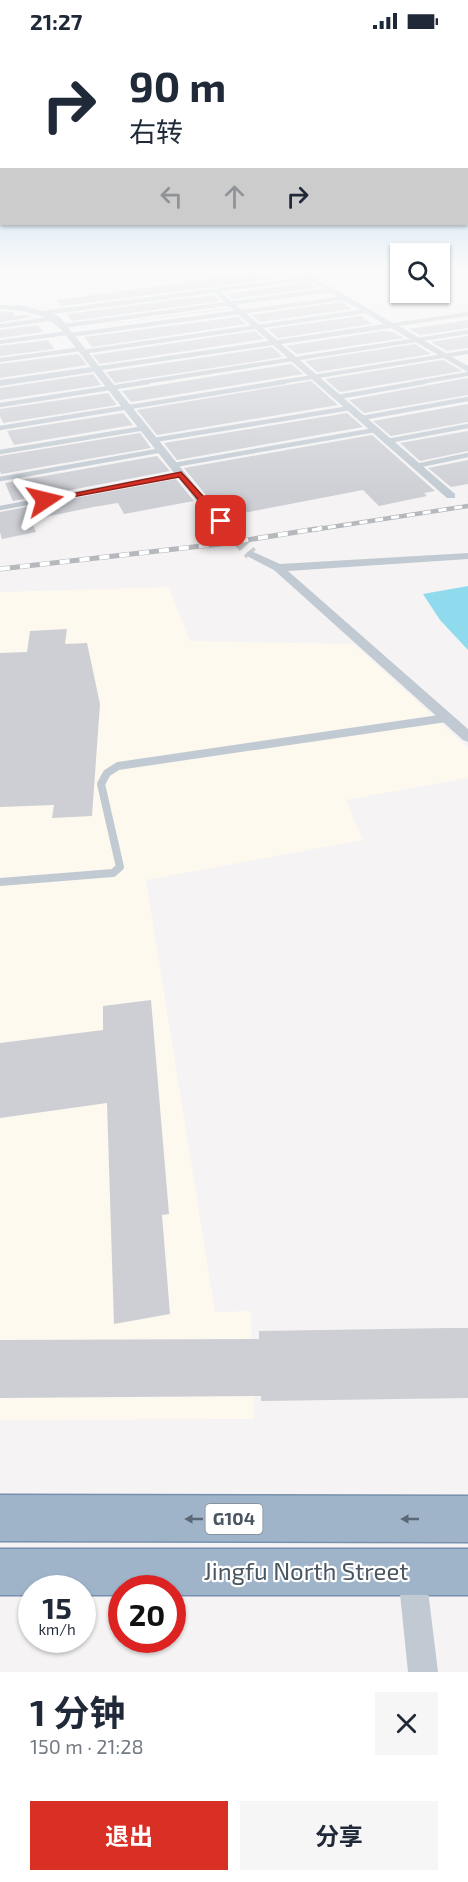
<!DOCTYPE html>
<html lang="zh">
<meta charset="utf-8">
<style>
body{margin:0;font-family:"Exo 2","Noto Sans SC",sans-serif;background:#f6f6f7;color:#1f2937;height:100vh;display:flex;flex-direction:column;font-size:22px;white-space:nowrap}
*{box-sizing:border-box;margin:0}
p{font-size:20px;color:#747a83}
.icon{flex:none;width:33px;height:33px;fill:none;stroke:currentColor;stroke-width:2;stroke-linecap:round;stroke-linejoin:round}
.map{position:relative;height:1630px;overflow:hidden}
.side{display:flex;flex-direction:column;background:#fff;flex:1}
.side>*{flex:none}
.hud{position:absolute;left:0px;top:0px;width:468px;height:183px;box-shadow:0 2px 4px #0004;background:#fff;color:#1f2937;overflow:hidden}
.fabs{position:absolute;left:390px;top:201px;display:grid;gap:12px}
.fabs a{display:grid;place-items:center;width:60px;height:60px;border-radius:0px;background:#fff;box-shadow:0 2px 4px #0004;font-size:30px}
.speed{position:absolute;left:18px;top:1533px;display:flex;gap:12px;font-size:30px;font-weight:700;text-align:center}
.speed>*{display:grid;place-content:center;width:78px;height:78px;border-radius:50%;background:#fff;box-shadow:0 2px 4px #0004;line-height:1}
.speed small{font-size:15px;font-weight:400}
.speed .limit{border:9px solid #d22;background:#fff;color:#111}
.pin{position:absolute;display:grid;place-items:center;width:51px;height:51px;color:#fff;margin:-26px;border-radius:12px;box-shadow:0 3px 9px #0006}
.me{position:absolute;width:66px;margin:-33px;rotate:80deg;stroke-linejoin:round;filter:drop-shadow(0 0 4px #0008)}
.turn{display:flex;align-items:center;gap:21px;height:126px;padding:0 30px;font-size:27px}
.turn .icon{width:78px;height:78px;stroke-width:2.5}
.turn b{display:block;font-size:42px;line-height:51px}
.lanes{display:flex;align-items:center;height:57px;padding:0 30px;background:#0003;justify-content:center;gap:30px;direction:ltr}
.lanes .off{opacity:.35}
.round{display:grid;place-items:center;flex:none;width:63px;height:63px;border-radius:0px;background:#f6f6f7}
.head{display:flex;align-items:center;justify-content:space-between;height:102px;padding:0 30px}
h1{font-size:36px;font-weight:700;line-height:45px}
.action{display:flex;gap:12px;margin-top:auto;padding:12px 30px}
.action a{flex:1;height:69px;border-radius:0px;background:#d93025;color:#fff;font-size:24px;font-weight:700;line-height:69px;text-align:center}
.action a+a{background:#f6f6f7;color:#1f2937}
.status{display:flex;justify-content:space-between;align-items:center;height:42px;padding:0 30px;background:#fff;direction:ltr}
.status svg{height:16px;fill:currentColor}
.map>svg:first-child{display:block}
</style>
<div class="status"><b>21:27</b><svg viewBox="0 0 49 12"><path d="M0 12V9h3v3zM5 12V6h3v6zM10 12V3h3v9zM15 12V0h3v12zM26 1h20v11H26zM47 4h2v5h-2z"/></svg></div>
<div class="map">
<svg width="468" height="1630" viewBox="0 0 468 1630">
<rect width="100%" height="100%" fill="#f5f3f3"/>
<path fill="#fdf9ef" d="M169,545L190,599L354,602L468,706V736L346,758L363,798L146,838L215,1270L251,1269L254,1377L0,1378V550Z"/>
<path fill="#90daee" d="M468,544V608L440,578L423,552Z"/>
<path fill="#cdcfd5" d="M284,230L297,234L61,264L57,258L255,231L258,233Z
M309,240L318,246L233,257L226,252Z
M213,253L220,259L72,279L67,272Z
M342,260L351,267L260,280L251,273Z
M228,266L229,267L78,286Z
M0,269L13,270L15,274L27,273L32,275L0,280Z
M361,274L372,282L278,296L268,287Z
M238,275L246,282L92,305L84,295Z
M468,278V286L420,293L409,287Z
M38,283L43,290L0,296V288Z
M255,289L264,297L100,322L93,313Z
M383,289L393,290L404,296L297,312L286,304Z
M468,294V306L447,309L431,300Z
M48,298L54,307L0,314V304Z
M415,302L431,312L317,330L305,319Z
M272,305L283,315L115,341L106,330Z
M78,312L87,323L0,336V322Z
M443,318L462,329L340,350L325,337Z
M291,322L303,332L131,360L122,349Z
M93,332L101,343L0,358V346Z
M468,336V353L364,371L349,358Z
M311,339L338,363L157,393L137,368Z
M108,351L117,363L3,381L0,374V367Z
M468,362V380L391,394L373,379Z
M123,371L133,383L14,403L7,389Z
M347,371L363,385L177,418L164,401Z
M468,389V409L420,419L400,401Z
M140,391L151,406L1,432L0,429V414Z
M372,393L435,449L424,451L427,454L379,464L363,448L238,472L229,459L213,462L184,426Z
M157,414L170,429L13,459L5,441Z
M468,418V442L451,445L428,426Z
M176,437L194,459L124,472L118,461L93,465L31,478L36,490L2,497L0,490V470Z
M67,587L65,602L87,601L100,662L92,774L52,776L54,763L0,765V611L27,610L30,589Z
M151,958L169,1172L162,1173L170,1272L114,1282L107,1061L0,1076V1001L103,988V964Z
M448,1286H468V1356L261,1359V1354L0,1356V1298L259,1297V1289Z"/>
<g fill="none" stroke-linecap="round" stroke-linejoin="round">
<path stroke="#caccce" stroke-width="13" stroke-dasharray="13 6" stroke-linecap="butt" d="M236,495L251,512"/>
<defs>
<path id="trunk" d="M0,1453L468,1454V1500L0,1499Z
M0,1507H468V1553H172V1546H122V1553H82V1546H32V1553H0Z"/>
</defs>
<use href="#trunk" stroke="#7690ad" stroke-width="3"/>
<path stroke="#c1cad2" stroke-width="4" d="M0,284L56,276
M63,284L331,248
M70,293L344,256
M0,300L68,291
M83,310L367,269
M0,318L81,307
M139,341L468,290
M275,341L468,310
M415,341L468,332"/>
<path stroke="#c1cad2" stroke-width="4.5" d="M338,355L424,340
M0,363L148,340
M362,376L468,357
M0,386L284,340
M154,398L350,366
M388,399L468,384
M0,410L145,386
M174,423L375,388
M416,424L468,413
M0,437L163,408
M0,466L181,432"/>
<path stroke="#c1cad2" stroke-width="6" d="M443,676H446"/>
<path stroke="#c1cad2" stroke-width="8" d="M0,840L113,831L120,825L101,742L107,731L118,724L446,676"/>
<path fill="#c1cad2" fill-rule="evenodd" d="M291,227H298L313,235L393,281L468,270V274L399,284L468,324V330L391,286L281,302L455,452V456H447L273,303L102,328L210,462L240,493V497L236,498L202,466L94,330L0,344V338L91,325C58,284 57,270 0,267V263L24,264L42,269L303,235ZM309,238L384,282L277,298L221,250ZM214,251L269,299L99,324L59,274L52,272Z
M251,509L280,522L468,511V517L288,529L468,687V700L463,698L274,528L247,514V510Z
M412,1518L422,1522L426,1532L438,1630H408L398,1532L402,1522Z"/>
<use href="#trunk" fill="#9fb4c9" fill-rule="evenodd"/>
<defs>
<path id="rail-far1" d="M312,488L468,464"/>
<path id="rail" d="M0,527L228,501L322,486"/>
</defs>
<use href="#rail-far1" stroke="#b5b8bd" stroke-width="4.5"/>
<use href="#rail" stroke="#b5b8bd" stroke-width="5"/>
<use href="#rail-far1" stroke="#fff" stroke-width="3" stroke-dasharray="8" stroke-linecap="butt"/>
<use href="#rail" stroke="#fff" stroke-width="4" stroke-dasharray="10" stroke-linecap="butt"/>
</g>
<defs><path id="oneway-solid" d="M-6-.8H1V-3.2L6.5 0L1 3.2V.8H-6Z" transform="scale(1.5)"/></defs>
<g fill="#5b6976">
<use href="#oneway-solid" transform="translate(194 1477) rotate(-180)"/>
<use href="#oneway-solid" transform="translate(410 1477) rotate(-180)"/>
</g>
<linearGradient id="sky" x2="0" y2="1"><stop stop-color="#85c3ea"/><stop offset="0.5" stop-color="#fafafa"/><stop offset="1" stop-color="#fafafa" stop-opacity="0"/></linearGradient>
<rect width="468" height="455" fill="url(#sky)"/>
<path fill="#d93025" stroke="#8d1f18" stroke-width="1.5" d="M181,430L224,477V481H218L179,435L45,460L41,458Z"/>
<g text-anchor="middle" stroke-width="4.5" stroke-linejoin="round" paint-order="stroke">
<rect fill="#fff" stroke="#808990" stroke-width="1.5" x="205.5" y="1462" width="57" height="30" rx="4.5"/>
<g font-size="18" font-weight="bold" fill="#4a5661">
<text x="234" y="1483">G104</text>
</g>
<g font-size="24" fill="#4a5661" stroke="#fff">
<text x="306" y="1538">Jingfu North Street</text>
</g>
</g>
</svg>
<div class="fabs">
<a><svg class="icon" aria-label="search" viewBox="0 0 24 24"><circle cx="10" cy="10" r="6"/><path d="M15 15l6 6"/></svg></a>
</div>
<div class="speed"><div>15<small>km/h</small></div><div class="limit">20</div></div>
<div class="pin" style="left:221px;top:479px;background:#d93025"><svg class="icon" aria-label="arrive" viewBox="0 0 24 24"><path d="M6 21V4h12l-3 4 3 4H6"/></svg></div>
<svg class="me" style="left:45px;top:458px" viewBox="-20 -20 40 40"><path d="M0-17L14 15 0 8-14 15z" fill="#d93025" stroke="#fff" stroke-width="4"/></svg>
<div class="hud">
<div class="turn"><svg class="icon" aria-label="right" viewBox="0 0 24 24"><path d="M7 20v-9h11M14 6l5 5-5 5"/></svg><div><b>90 m</b>右转</div></div>
<div class="lanes"><svg class="icon off" aria-label="left" viewBox="0 0 24 24"><path d="M17 20v-9H6M10 6l-5 5 5 5"/></svg><svg class="icon off" aria-label="ahead" viewBox="0 0 24 24"><path d="M12 20V5M6 11l6-6 6 6"/></svg><svg class="icon" aria-label="right" viewBox="0 0 24 24"><path d="M7 20v-9h11M14 6l5 5-5 5"/></svg></div>
</div>
</div>
<section class="side">
<div class="head"><div><h1>1 分钟</h1><p>150 m · 21:28</p></div><a class="round"><svg class="icon" aria-label="close" viewBox="0 0 24 24"><path d="M6 6l12 12M18 6L6 18"/></svg></a></div>
<div class="action"><a>退出</a><a>分享</a></div>
</section>
